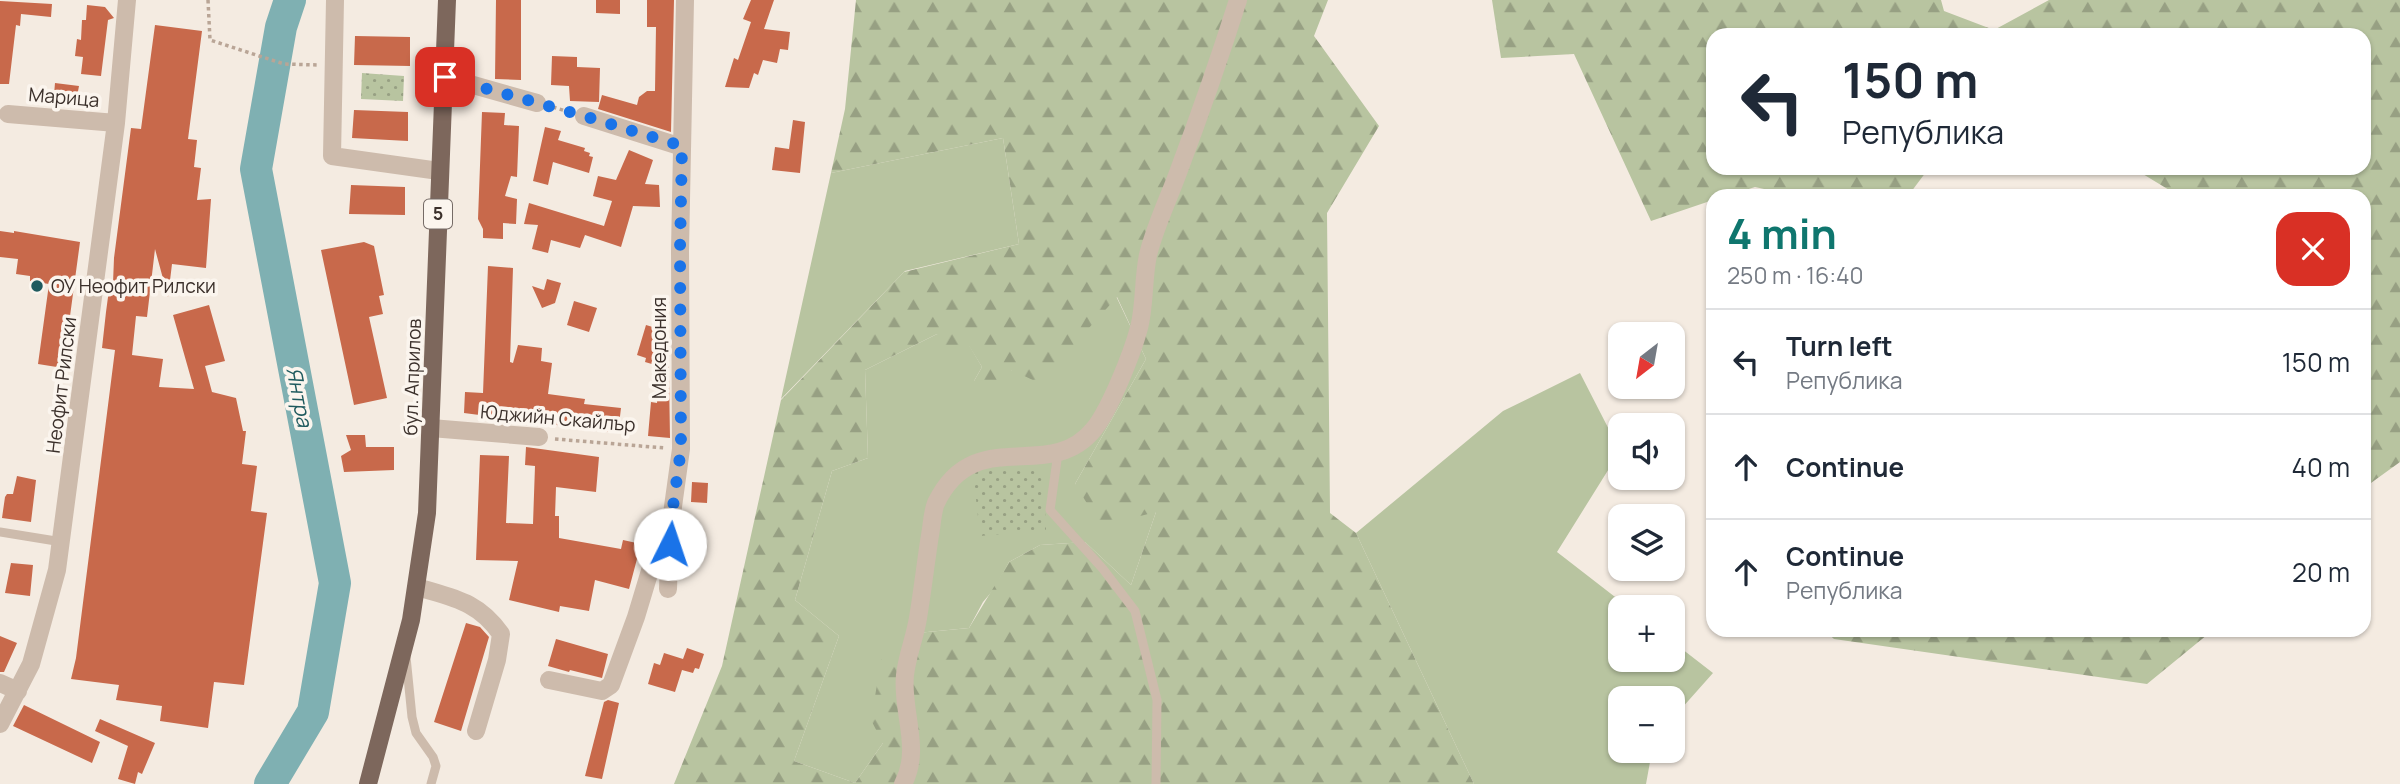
<!DOCTYPE html>
<meta charset="utf-8">
<style>
body{margin:0;font-family:Manrope,sans-serif;background:#f2f2f3;color:#1f2937;height:100vh;display:flex;flex-direction:column;font-size:26px;white-space:nowrap}
*{box-sizing:border-box;margin:0}
p{font-size:23px;color:#747a83}
.icon{flex:none;width:38px;height:38px;fill:none;stroke:currentColor;stroke-width:2;stroke-linecap:round;stroke-linejoin:round}
.map{position:relative;flex:1;overflow:hidden}
.sheet{position:absolute;left:1706px;top:189px;width:665px;height:448px;display:flex;flex-direction:column;background:#fff;border-radius:21px;box-shadow:0 2px 5px #0004}
.sheet>*{flex:none}
.banner{position:absolute;left:1706px;top:28px;width:665px;height:147px;border-radius:21px;box-shadow:0 2px 5px #0004;background:#fff;color:#1f2937;overflow:hidden}
.needle{width:46px;rotate:211deg}
.fabs{position:absolute;left:1608px;top:322px;display:grid;gap:14px}
.fabs a{display:grid;place-items:center;width:77px;height:77px;border-radius:14px;background:#fff;box-shadow:0 2px 5px #0004;font-size:35px}
.pin{position:absolute;display:grid;place-items:center;width:60px;height:60px;color:#fff;margin:-30px;border-radius:14px;box-shadow:0 4px 10px #0006}
.me{position:absolute;width:77px;margin:-38px;rotate:4deg;stroke-linejoin:round;filter:drop-shadow(0 0 5px #0008)}
.turn{display:flex;align-items:center;gap:24px;height:147px;padding:0 21px;font-size:32px}
.turn .icon{width:91px;height:91px;stroke-width:2.5}
.turn b{display:block;font-size:49px;line-height:60px}
.round{display:grid;place-items:center;flex:none;width:74px;height:74px;border-radius:21px;background:#f2f2f3}
.overview{display:flex;align-items:center;justify-content:space-between;height:119px;padding:0 21px}
h1{font-size:42px;font-weight:700;line-height:52px;color:#0f766e}
ul{padding:0;list-style:none}
li{display:flex;align-items:center;gap:21px;height:105px;padding:0 21px;border-top:2px solid #e0e1e3}
li div{flex:1}
li b{display:block;font-size:26px}
li em{font-style:normal}
.map>svg:first-child{display:block}
</style>
<div class="map">
<svg width="2400" height="784" viewBox="0 0 2400 784">
<defs>
<pattern id="forest-firs" width="22" height="20" patternUnits="userSpaceOnUse" patternTransform="scale(1.75)"><rect width="22" height="20" fill="#b8c4a0"/><path d="M5 1l3.5 6h-7zM16 11l3.5 6h-7z" fill="#97a083"/></pattern>
<pattern id="park-dots" width="8" height="8" patternUnits="userSpaceOnUse" patternTransform="scale(1.75)"><rect width="8" height="8" fill="#b8c4a0"/><path d="M2 2h.1M6 6h.1" fill="none" stroke="#97a083" stroke-width="1.8" stroke-linecap="round"/></pattern>
</defs>
<rect width="100%" height="100%" fill="#f4ebe1"/>
<path fill="#b8c4a0" d="M1003,138L1019,244L905,271L781,399L831,173Z
M1116,296L1146,359L1075,484L1156,512L1131,585L1085,542L1040,545L1009,562L994,589L983,602L969,628L917,633L883,743L855,783L794,761L839,636L795,600L832,471L868,458L865,370L937,334L969,345L982,367L974,381L1012,370Z
M1580,373L1620,451L1557,552L1628,607H1620V660H1673V642L1713,673L1673,718V698H1620V751H1652L1646,784H1474L1356,533L1503,411Z"/>
<path fill="url(#forest-firs)" fill-rule="evenodd" d="M856,0H1328L1314,36L1379,126L1327,213L1330,513L1356,533L1474,784H674L722,666L781,400L904,272L1019,244L1003,138L831,173L845,109ZM1117,297L1146,359L1075,484L1101,526L1156,512L1131,585L1085,542L1040,545L1009,562L969,628L917,633L882,655L871,720L883,743L855,783L794,761L839,636L795,600L832,471L868,458L865,370L937,334L947,356L969,346L982,367L974,381L992,390L1012,370L1039,383Z
M1492,0H1941L1944,11L1994,30L2049,0H2400V462L2364,488V196H2179L2133,168H2364V35H1713V168H1929L1908,196H1796L1755,187L1727,196H1713V200L1651,221L1574,54L1501,58Z
M1824,630H2213L2147,684L1834,639Z"/>
<path fill="url(#park-dots)" d="M362,73L404,76L403,101L361,99Z
M1043,467L1046,530L980,536L973,471Z"/>
<g fill="none" stroke-linecap="round" stroke-linejoin="round">
<path stroke="#7fb0b2" stroke-width="32" d="M270,784L313,712L335,583L256,169L281,27L290,0"/>
</g>
<path fill="#c8694b" d="M496,0H521V80L495,79Z
M596,0H620V14L596,13Z
M647,0H674L671,132L598,109L602,95L637,105L639,97L647,91H655L656,27H647Z
M751,0H774L764,29L790,32L788,50L780,49L777,63L763,60L758,75L754,73L749,88L725,87L734,58L738,60L751,22L743,19Z
M0,1L52,4L51,17L21,14L20,26L16,25L9,84H0Z
M87,5L105,7L114,18L108,20L101,76L81,74L83,57L75,56L77,39L81,40L82,20H86Z
M155,25L202,31L188,139L197,140L194,167L201,168L197,200L211,199L206,268L172,264L168,297L155,249L147,317L136,316L132,355L163,359L159,387L194,389L173,315L209,305L225,361L205,366L212,392L236,398L243,431H246L242,464L257,466L251,511L267,513L244,685L214,682L208,728L160,721L162,706L116,700L119,685L71,679L76,658L115,350L102,348L106,312L110,282L113,283L114,258L131,128L141,129Z
M355,36L410,37V66L354,65Z
M552,56L577,57V67L600,68L599,102L570,101L569,86L551,85Z
M55,83L79,86L75,107L53,106Z
M354,110L408,112V141L352,138Z
M482,112L505,113L504,125L519,126L517,177L511,176L505,196L517,199L516,224L503,223V239L483,238V229L478,219Z
M793,120L805,122L800,173L772,170L775,147L789,149Z
M545,127L561,131L558,140L585,148L584,151L590,153L589,156L593,157L589,173L553,162L548,185L533,181Z
M629,150L653,160L645,184L659,185L660,207L633,206L621,247L585,235L580,248L551,240L548,253L532,249L538,225L524,224L529,203L604,226L612,201L593,196L598,176L616,180Z
M351,185L405,187V215L349,214Z
M0,231L14,233V231L80,242L63,368L38,364L49,284L30,281V276L16,274L18,259L0,257Z
M364,242L374,246L384,295L379,296L383,314L369,317L387,398L354,405L321,250Z
M488,266L513,268L510,362L513,363L518,345L542,348L541,361L552,363L548,394L585,399L584,404L621,408L618,433L464,413L465,392L483,393Z
M547,279L561,283L555,303L542,308L532,286L544,290Z
M574,301L597,308L589,332L567,325Z
M646,325L666,331L662,346L669,347V369L645,362L646,358L637,355Z
M659,376L669,377L670,438L648,436L651,402L657,403Z
M346,435H365L366,447H394V470L344,472L341,456L351,450Z
M526,447L599,457L596,492L556,487L555,516H559V538L621,549L623,540L641,544L629,589L595,580L589,611L560,606L559,612L509,600L518,561L476,560L480,455L509,456L506,523L533,524L535,466L525,465Z
M17,476L36,480L31,522L2,518L5,497L7,494H13Z
M692,482L708,483L707,503L691,502Z
M11,563L33,565L30,596L5,593Z
M466,623L480,627L489,637L461,731L434,722Z
M0,636L17,643L4,672H0Z
M556,639L608,654L602,678L570,670L569,672L548,666Z
M687,648L704,654L699,669L695,668L693,673L682,670L675,692L648,684L654,663L660,665L664,653L683,659Z
M608,700L619,703L602,779L585,776L604,702Z
M24,705L100,742L92,763L13,726Z
M100,719L155,743L142,774L138,772L135,784L118,779L128,746L95,731Z"/>
<g fill="none" stroke-linecap="round" stroke-linejoin="round">
<path stroke="#b9a596" stroke-width="3.5" stroke-dasharray="3.5 3.5" stroke-linecap="butt" d="M208,0L210,40L284,64L318,65
M553,107L569,112
M555,439L665,448"/>
<path stroke="#cdbbac" stroke-width="9" d="M1058,453L1050,510L1103,569L1135,611L1157,700L1156,784
M0,532L62,542
M406,657L412,717L416,733L433,757L436,766L431,784"/>
<path stroke="#cdbbac" stroke-width="18" d="M335,0L332,156L439,171
M445,77L537,103
M8,114L116,123
M584,116L682,147
M431,428L539,437
M417,587C453,598 478,601 501,634L497,660L476,731
M668,589L670,528
M549,680L602,691L611,685L636,617L655,554L671,521L681,449L680,250L685,0
M0,683L18,691
M0,724L31,664L57,570L116,123L127,0
M903,784C922,749 901,711 905,675C907,656 915,637 918,618C923,588 926,559 931,529C932,521 933,510 936,503C975,422 1049,485 1094,429C1110,409 1132,354 1139,328C1145,305 1143,278 1148,255C1155,226 1169,198 1179,170C1200,114 1220,57 1238,0"/>
<path stroke="#7d675c" stroke-width="18" d="M368,784L411,620L427,513L447,0"/>
</g>
<g fill="none" stroke-linecap="round" stroke-linejoin="round">
<path stroke="#1a73e8" stroke-width="12" stroke-dasharray="0 21.6" d="M445,77L584,116L682,146L680,250L681,449L671,521L670,544"/>
</g>
<circle fill="#1f5a5e" stroke="#fbf5ee" stroke-width="2.5" cx="37" cy="286" r="7"/>
<g text-anchor="middle" stroke-width="7" stroke-linejoin="round" paint-order="stroke">
<rect fill="#fbf5ee" stroke="#756b66" stroke-width="2" x="424" y="199.5" width="28" height="29" rx="5"/>
<g font-size="18" font-weight="bold" fill="#3b302b">
<text x="438" y="220">5</text>
</g>
<g font-size="19" fill="#3b302b" stroke="#fbf5ee">
<text transform="translate(64 97) rotate(5)" y="7">Марица</text>
<text transform="translate(659 348) rotate(-90)" y="7">Македония</text>
<text transform="translate(412 377) rotate(-88)" y="7">бул. Априлов</text>
<text transform="translate(61 385) rotate(-83)" y="7">Неофит Рилски</text>
<text transform="translate(558 418) rotate(5)" y="7">Юджийн Скайлър</text>
</g>
<g font-size="19" fill="#3b302b" stroke="#fbf5ee" text-anchor="start">
<text x="51" y="293">ОУ Неофит Рилски</text>
</g>
<g font-size="21" font-style="italic" fill="#1f5a5e" stroke="#fbf5ee">
<text transform="translate(299 397) rotate(79)" y="7">Янтра</text>
</g>
</g>
</svg>
<div class="fabs">
<a><svg class="needle" viewBox="-14 -14 28 28"><path d="M0-13l5 13h-10z" fill="#e53935"/><path d="M0 13l5-13h-10z" fill="#747a83"/></svg></a>
<a><svg class="icon" aria-label="sound" viewBox="0 0 24 24"><path d="M4 9h4l5-4v14l-5-4H4zM17 9q2 3 0 6"/></svg></a>
<a><svg class="icon" aria-label="layers" viewBox="0 0 24 24"><path d="M12 4l9 5-9 5-9-5zM3 14l9 5 9-5"/></svg></a>
<a>+</a>
<a>−</a>
</div>
<div class="pin" style="left:445px;top:77px;background:#d93025"><svg class="icon" aria-label="arrive" viewBox="0 0 24 24"><path d="M6 21V4h12l-3 4 3 4H6"/></svg></div>
<svg class="me" style="left:670px;top:544px" viewBox="-20 -20 40 40"><circle r="19" fill="#fff"/><path d="M0-13L10 11 0 6-10 11z" fill="#1a73e8"/></svg>
<div class="banner">
<div class="turn"><svg class="icon" aria-label="left" viewBox="0 0 24 24"><path d="M17 20v-9H6M10 6l-5 5 5 5"/></svg><div><b>150 m</b>Република</div></div>
</div>
<section class="sheet">
<div class="overview"><div><h1>4 min</h1><p>250 m · 16:40</p></div><a class="round" style="background:#d93025;color:#fff"><svg class="icon" aria-label="close" viewBox="0 0 24 24"><path d="M6 6l12 12M18 6L6 18"/></svg></a></div>
<ul>
<li><svg class="icon" aria-label="left" viewBox="0 0 24 24"><path d="M17 20v-9H6M10 6l-5 5 5 5"/></svg><div><b>Turn left</b><p>Република</p></div><em>150 m</em></li>
<li><svg class="icon" aria-label="ahead" viewBox="0 0 24 24"><path d="M12 20V5M6 11l6-6 6 6"/></svg><div><b>Continue</b></div><em>40 m</em></li>
<li><svg class="icon" aria-label="ahead" viewBox="0 0 24 24"><path d="M12 20V5M6 11l6-6 6 6"/></svg><div><b>Continue</b><p>Република</p></div><em>20 m</em></li>
</ul>
</section>
</div>
